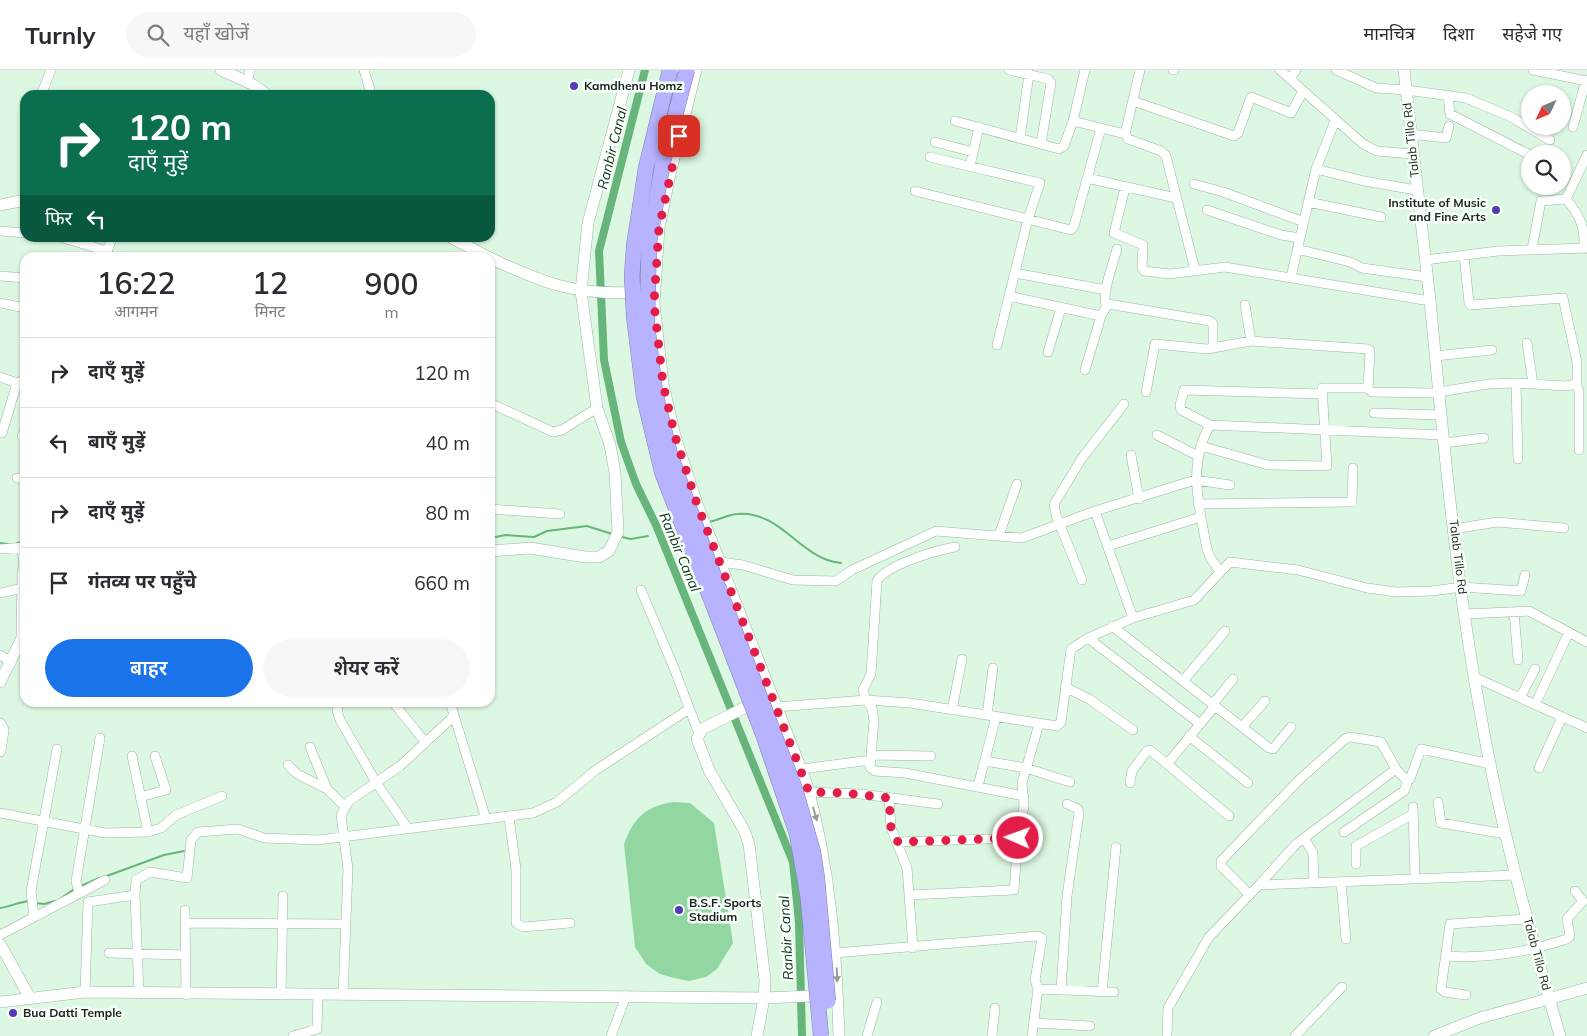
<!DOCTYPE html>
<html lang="hi">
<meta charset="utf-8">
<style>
body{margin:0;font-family:Mulish,"Noto Sans Devanagari",sans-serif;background:#f7f7f7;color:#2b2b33;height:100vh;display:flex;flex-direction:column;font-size:19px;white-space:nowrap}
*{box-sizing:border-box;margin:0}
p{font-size:16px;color:#7c7c81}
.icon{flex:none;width:28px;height:28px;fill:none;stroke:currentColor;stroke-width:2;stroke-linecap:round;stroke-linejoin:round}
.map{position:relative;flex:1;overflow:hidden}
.panel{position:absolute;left:20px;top:182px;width:475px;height:455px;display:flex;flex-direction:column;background:#fff;border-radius:15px;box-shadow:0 1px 4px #0004}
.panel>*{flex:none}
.top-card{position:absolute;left:20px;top:20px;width:475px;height:152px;border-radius:15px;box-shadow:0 1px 4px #0004;background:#0b6e4f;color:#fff;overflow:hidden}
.needle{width:32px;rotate:226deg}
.controls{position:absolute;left:1521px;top:15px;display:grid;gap:10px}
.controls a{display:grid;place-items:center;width:50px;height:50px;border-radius:50%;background:#fff;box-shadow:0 1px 4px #0004;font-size:25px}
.pin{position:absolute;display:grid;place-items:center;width:42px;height:42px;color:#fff;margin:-21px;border-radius:10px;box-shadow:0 2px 8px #0006}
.me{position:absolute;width:55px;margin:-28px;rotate:272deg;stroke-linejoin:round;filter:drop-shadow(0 0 4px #0008)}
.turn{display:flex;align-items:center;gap:18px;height:105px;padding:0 25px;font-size:22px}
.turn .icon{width:65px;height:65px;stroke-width:2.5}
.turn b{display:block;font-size:35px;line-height:42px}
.then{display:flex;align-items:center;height:48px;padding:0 25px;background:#0003;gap:10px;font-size:19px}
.eta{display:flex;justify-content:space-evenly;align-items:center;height:85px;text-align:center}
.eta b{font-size:30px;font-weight:600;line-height:35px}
.action{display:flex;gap:10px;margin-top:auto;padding:10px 25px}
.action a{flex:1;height:58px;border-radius:30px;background:#1a73e8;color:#fff;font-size:20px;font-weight:600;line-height:58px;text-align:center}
.action a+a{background:#f7f7f7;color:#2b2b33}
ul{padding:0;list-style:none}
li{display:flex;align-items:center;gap:15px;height:70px;padding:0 25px;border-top:1px solid #e1e1e2}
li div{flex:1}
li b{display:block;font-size:19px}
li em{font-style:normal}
header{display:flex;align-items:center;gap:30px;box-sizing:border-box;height:70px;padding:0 25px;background:#fff;border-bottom:1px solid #e1e1e2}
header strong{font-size:24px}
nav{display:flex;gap:28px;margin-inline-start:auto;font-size:18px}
.search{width:350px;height:45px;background:#f7f7f7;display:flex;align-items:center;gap:12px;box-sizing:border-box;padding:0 18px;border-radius:28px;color:#7c7c81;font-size:19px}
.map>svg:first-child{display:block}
</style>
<header>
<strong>Turnly</strong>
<div class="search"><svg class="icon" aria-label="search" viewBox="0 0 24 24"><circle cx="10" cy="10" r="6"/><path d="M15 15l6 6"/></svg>यहाँ खोजें</div>
<nav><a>मानचित्र</a><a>दिशा</a><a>सहेजे गए</a></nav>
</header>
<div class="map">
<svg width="1587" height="966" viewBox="0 0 1587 966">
<rect width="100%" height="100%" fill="#ddf8e2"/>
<path fill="#92d7a1" d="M674,732L690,733L714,753L733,873L717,899L706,907L689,911L674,908L660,904L646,894L635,877L624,774C634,747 646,736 674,732Z"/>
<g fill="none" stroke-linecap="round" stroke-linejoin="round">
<path stroke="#67b57a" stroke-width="2" d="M708,452C718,451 728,444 738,444C782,441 800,489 841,493
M622,467L631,469L648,466
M490,468L506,465L534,467L547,461L587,456L612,464
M0,473L8,474
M17,473L25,471
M104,807L164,785L184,781
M81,816L99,808
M60,829L74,819
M36,833L44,834L55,831
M0,838C10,837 18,832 29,831"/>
<path stroke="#67b57a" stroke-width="8" d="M645,0L599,181L604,290L621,372L636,414L656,455L793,792L799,852L802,966"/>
<defs>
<path id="street" d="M364,0L370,20L369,25
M1009,0L1048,9L1051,13L1041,74
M1140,0L1125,64L1128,69L1161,81L1166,86L1195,200
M1173,0H1174
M1280,0L1363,74L1377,81L1412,84
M1336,0L1376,18L1406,20L1466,28L1511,47L1550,70
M1533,0L1587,11
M1290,9L1296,0
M247,12L250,0
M41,25L51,0
M1448,25L1450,44L1530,85
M1133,31L1234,66L1238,63L1251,27L1291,43L1303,21
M955,51L1059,79L1064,76L1073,51L1125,64
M1073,51L1085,0
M1573,57L1586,10
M1410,64L1446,68L1449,56
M1020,68L1029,4
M935,72L973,82
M930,87L1040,113L1028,149L997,275
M970,96L979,57
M1316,99L1364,111L1416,120
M1087,108L1176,128
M1194,114L1223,122L1304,152
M1125,118L1114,163L1143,175L1142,198L1144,201L1170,204L1225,197L1430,231
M915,121L1071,160L1074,156L1101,58
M1566,129C1580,145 1585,157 1584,179
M1308,132L1381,147
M1207,140L1281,165L1300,168
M0,161L25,163
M63,168L107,181
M1297,179L1350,192L1362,198L1427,207
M1532,179L1541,131L1566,129L1587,85
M1464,185L1469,233L1471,235L1563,228L1577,292V315
M105,188L112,168
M1425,190L1498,181L1587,178
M1015,203L1106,220
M0,206L25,208
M1291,207L1316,99L1335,51
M1009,226L1101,246
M0,233L25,238
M1106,235C1101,225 1114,191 1117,179
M1245,235L1251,271
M1527,273L1533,314
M1048,282L1061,238
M1435,286L1492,280
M1085,300L1101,246L1108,234L1210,251L1213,254V278
M0,307L17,313L25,309
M1516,313L1518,389
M1146,322L1155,274L1207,279L1251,271L1368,279L1370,281L1368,319L1372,322L1433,323L1488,314L1516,313L1566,316L1576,314L1579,321V380
M490,333L553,362L562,360L597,338
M1374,343L1441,345
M1210,355L1181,340L1180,335L1184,320L1322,324
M2,363L17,313
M1157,365L1198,386
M22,366L25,359
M1444,373L1484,368
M1201,376L1268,395L1327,396L1322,318H1368
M1131,385L1139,429
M17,408L25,409
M1198,434L1352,432L1353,398
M490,439L560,444
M1095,441L1133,548L1194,530L1230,492L1298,500L1367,518L1396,522L1432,521L1462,517L1521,521L1525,505
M1454,459L1497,452L1564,458
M999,465L1017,414
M1108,476L1201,447
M955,477C937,480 886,495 877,511L871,604L863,620L866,630L872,638L874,651L870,697L875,701L905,703L1024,726
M22,478L24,499
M0,479L25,477
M720,492L743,495L793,510L836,511L852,500L936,461L1022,468L1095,441L1195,410L1230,415
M1220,501L1211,489L1207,479C1199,436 1187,395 1210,355L1443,365
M1082,510L1056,445L1054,434L1082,388L1124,334
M641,520L674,598L699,664
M0,523L23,518
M1514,542L1518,590
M1465,544L1529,541L1587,572
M1112,556L1269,678L1273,679L1291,657
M1088,568L1200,654
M0,585L11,592
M1474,607L1587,658
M1183,611L1225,561
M1065,617L1089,629L1133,660
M1520,628L1535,599
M340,632L337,640L340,650L377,714L407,757
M393,632L425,672
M450,632L486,749
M1213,634L1233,609
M1535,635L1569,562
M776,637L866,630L910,633L1057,656L1061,652L1071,579L1088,568L1133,548
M952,640L962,589
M987,645L993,598
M1242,657L1265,631
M1189,666L1248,713
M310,677L327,719
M871,685L931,686
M132,686L148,762
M985,691L1026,698L1070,712
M1167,694L1229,746
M288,695L297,704L327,719L344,736
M1539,698L1562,647
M801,699L871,690
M1130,713L1132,701L1147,681L1150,680L1167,694L1215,636
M978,716L996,647
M809,722L861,724L938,734
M140,727L166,720L155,686
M889,728L891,758L907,798L913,878
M1438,732L1441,753L1506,764
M1413,737L1415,808
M0,743L105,763L148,762L161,758L176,745L222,726
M509,747L516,799V853L523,857L570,853
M1344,762L1404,721L1408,711
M1304,768L1313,783L1314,813
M898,772L1018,768
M1356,794V776L1413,744
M1341,812L1346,869
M1259,815L1296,774L1396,699
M79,823L76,811L100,668
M1249,824L1221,796V791L1300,709L1345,669L1350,667L1381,672L1396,699L1407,711L1410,709L1421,679L1491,694
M909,825L1014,820L1018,768L1024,736L1022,713L1039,654
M185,840L186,925
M34,847L31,821L57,679
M185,853L346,854
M0,865L105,810
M109,883L186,885
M835,883L1038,866L1042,868L1035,910L1038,919
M1446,886C1488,889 1528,882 1567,869L1570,866L1567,849L1583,831L1575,821
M1061,920L1067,826L1079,743L1078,739L1067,734
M85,922L88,832L135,825
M1102,922L1116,777
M139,924L135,825L136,810L150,802L187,808L191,770L198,762L238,759L264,768L318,770L533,743L557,732L596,700L689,639
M281,925L283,826
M343,925L348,799L341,745L349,731L400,696L454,646
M1466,925L1445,922L1441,919L1450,854L1527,849
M1034,953L1090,956
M293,966L317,959L318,925
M611,966L626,926
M867,966L877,932
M992,966L995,938
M1032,966L1038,919L1114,922
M1167,966L1168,938L1209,867L1259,815L1516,805
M1295,966L1342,917"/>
<path id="secondary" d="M221,0L252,14L267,25
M696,0L670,104L659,158L654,233L663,314L675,366L697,434L806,712C830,796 836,879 839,966
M1404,0C1412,77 1422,153 1430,230C1443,367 1455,505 1480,641C1499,751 1529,859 1560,966
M0,135L25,130
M452,168L490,188
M490,188C545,214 577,226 639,222
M490,481L530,478L585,487H599L609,481L618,462L615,403L610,375L597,338L581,221L588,153L629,0
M0,612L22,568L23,502L25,497
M746,637L702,659L697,669L709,700L744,760L749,774L765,910L764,928L757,966
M0,654L3,660L0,681
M0,874L30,928
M0,932L85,922L764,928L812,926
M1434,966L1480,948L1587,918"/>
</defs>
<use href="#street" stroke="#9bb5a0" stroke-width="10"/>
<use href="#secondary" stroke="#9bb5a0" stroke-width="12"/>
<use href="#street" stroke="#fff" stroke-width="9"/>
<use href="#secondary" stroke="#fff" stroke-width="11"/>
<defs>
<path id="highway-bridge" d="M670,0L646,98L634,176L632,206L634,246L644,327L662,402L763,664L797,764L808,827L821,966
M687,0L663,92L649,173L647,254L655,322L670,384L706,485L795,719L813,782L817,808L828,931"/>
</defs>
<use href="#highway-bridge" stroke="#8081af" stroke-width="16" stroke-linecap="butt"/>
<use href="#highway-bridge" stroke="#b8b3fe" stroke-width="15"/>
</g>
<defs><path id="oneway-solid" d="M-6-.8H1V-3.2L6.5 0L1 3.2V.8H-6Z" transform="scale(1.25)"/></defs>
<g fill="#989c98">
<use href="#oneway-solid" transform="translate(815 744) rotate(74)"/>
<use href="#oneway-solid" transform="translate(837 905) rotate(88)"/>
</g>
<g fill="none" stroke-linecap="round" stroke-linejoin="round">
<path stroke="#e11d48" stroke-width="9" stroke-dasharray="0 16.2" d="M679,66L659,158L654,233L663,314L675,366L697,434L809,722L845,723L889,728L891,758L898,772L1018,768"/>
</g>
<g fill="#553bb3" stroke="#f9fffa" stroke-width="2">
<circle cx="574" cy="16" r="5"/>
<circle cx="1496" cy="140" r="5"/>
<circle cx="679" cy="840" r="5"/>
<circle cx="13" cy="943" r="5"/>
</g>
<g text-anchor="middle" stroke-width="5" stroke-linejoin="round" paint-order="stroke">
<g font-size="12" font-weight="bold" fill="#19231b" stroke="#f9fffa" text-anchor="start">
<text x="584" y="20">Kamdhenu Homz</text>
<text x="1486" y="137" text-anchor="end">Institute of Music<tspan x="1486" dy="14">and Fine Arts</tspan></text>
<text x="689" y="837">B.S.F. Sports<tspan x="689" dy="14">Stadium</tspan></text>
<text x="23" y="947">Bua Datti Temple</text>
</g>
<g font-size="12" fill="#19231b" stroke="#f9fffa">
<text transform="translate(1411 70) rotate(-96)" y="4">Talab Tillo Rd</text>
<text transform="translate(1458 487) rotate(83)" y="4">Talab Tillo Rd</text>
<text transform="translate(1537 884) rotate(75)" y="4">Talab Tillo Rd</text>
</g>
<g font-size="14" font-style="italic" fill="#103119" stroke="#f9fffa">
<text transform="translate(612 78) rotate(-76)" y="5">Ranbir Canal</text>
<text transform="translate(680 482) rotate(67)" y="5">Ranbir Canal</text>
<text transform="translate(786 868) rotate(-93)" y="5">Ranbir Canal</text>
</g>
</g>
</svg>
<div class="controls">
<a><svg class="needle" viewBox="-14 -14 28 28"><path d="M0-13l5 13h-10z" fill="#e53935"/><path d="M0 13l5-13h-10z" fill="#7c7c81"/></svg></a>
<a><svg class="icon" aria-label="search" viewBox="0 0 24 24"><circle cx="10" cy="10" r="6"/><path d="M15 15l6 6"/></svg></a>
</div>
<div class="pin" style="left:679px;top:66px;background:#d93025"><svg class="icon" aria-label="arrive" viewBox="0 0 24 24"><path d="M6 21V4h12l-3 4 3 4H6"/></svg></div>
<svg class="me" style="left:1018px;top:768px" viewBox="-20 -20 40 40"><circle r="17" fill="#e11d48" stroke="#fff" stroke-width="3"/><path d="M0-11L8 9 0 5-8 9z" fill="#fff"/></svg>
<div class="top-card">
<div class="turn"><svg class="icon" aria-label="right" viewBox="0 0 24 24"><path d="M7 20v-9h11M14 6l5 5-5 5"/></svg><div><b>120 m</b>दाएँ मुड़ें</div></div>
<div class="then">फिर<svg class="icon" aria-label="left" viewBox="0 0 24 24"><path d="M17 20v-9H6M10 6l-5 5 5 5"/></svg></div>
</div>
<section class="panel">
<div class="eta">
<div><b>16:22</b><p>आगमन</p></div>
<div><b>12</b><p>मिनट</p></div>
<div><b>900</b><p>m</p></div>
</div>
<ul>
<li><svg class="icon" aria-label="right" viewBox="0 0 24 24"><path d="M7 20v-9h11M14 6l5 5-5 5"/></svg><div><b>दाएँ मुड़ें</b></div><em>120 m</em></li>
<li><svg class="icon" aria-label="left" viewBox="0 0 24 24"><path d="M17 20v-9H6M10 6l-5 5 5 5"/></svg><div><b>बाएँ मुड़ें</b></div><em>40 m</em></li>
<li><svg class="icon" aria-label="right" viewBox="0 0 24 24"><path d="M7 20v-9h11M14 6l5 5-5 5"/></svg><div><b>दाएँ मुड़ें</b></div><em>80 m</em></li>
<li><svg class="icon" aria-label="arrive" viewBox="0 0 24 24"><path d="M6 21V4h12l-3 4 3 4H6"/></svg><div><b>गंतव्य पर पहुँचे</b></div><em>660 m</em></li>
</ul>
<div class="action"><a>बाहर</a><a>शेयर करें</a></div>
</section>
</div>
